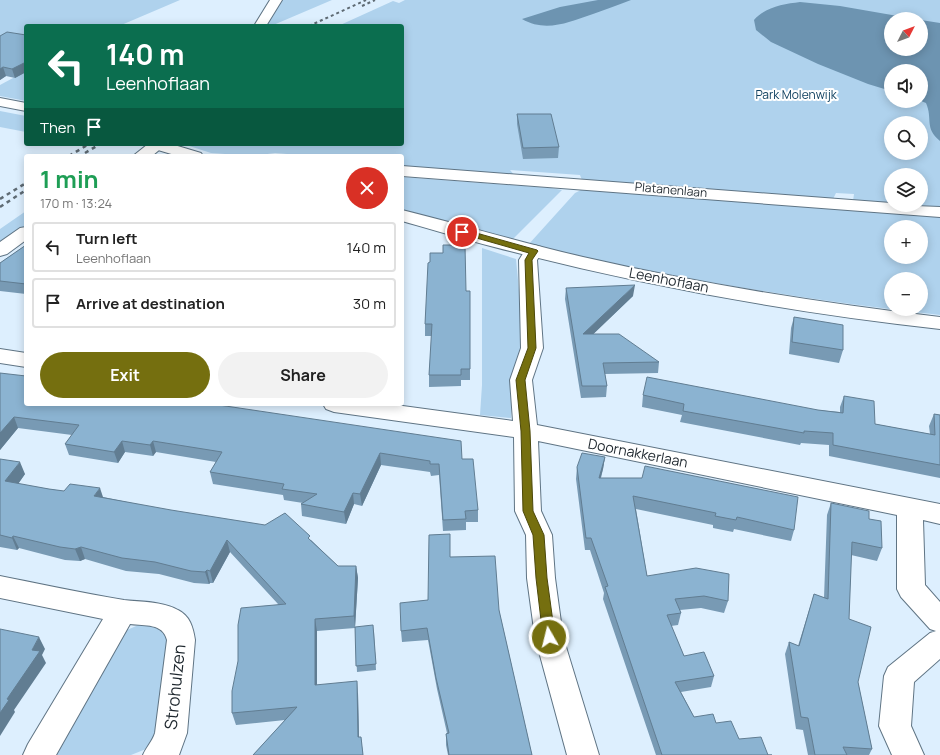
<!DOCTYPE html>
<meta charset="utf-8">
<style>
body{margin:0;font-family:Manrope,sans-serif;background:#f2f2f2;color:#222;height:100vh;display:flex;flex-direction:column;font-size:15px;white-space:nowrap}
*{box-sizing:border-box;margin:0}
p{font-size:13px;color:#767676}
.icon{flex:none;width:22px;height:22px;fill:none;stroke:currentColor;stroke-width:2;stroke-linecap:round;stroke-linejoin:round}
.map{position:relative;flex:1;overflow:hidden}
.drawer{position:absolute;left:24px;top:154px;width:380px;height:252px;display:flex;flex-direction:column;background:#fff;border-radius:4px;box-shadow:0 2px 10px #0003}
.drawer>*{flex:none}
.guide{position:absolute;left:24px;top:24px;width:380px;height:122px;border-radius:4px;box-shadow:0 2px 10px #0003;background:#0b6e4f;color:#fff;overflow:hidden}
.needle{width:26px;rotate:48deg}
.buttons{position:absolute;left:884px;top:12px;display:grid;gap:8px}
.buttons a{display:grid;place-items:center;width:44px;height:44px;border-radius:50%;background:#fff;box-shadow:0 2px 10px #0003;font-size:20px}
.pin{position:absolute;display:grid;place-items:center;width:34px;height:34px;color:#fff;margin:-17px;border:2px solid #fff;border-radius:50%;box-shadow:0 1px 4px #0007}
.me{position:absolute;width:44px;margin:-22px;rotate:352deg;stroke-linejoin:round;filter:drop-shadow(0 0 3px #0008)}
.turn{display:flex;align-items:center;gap:14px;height:84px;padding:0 16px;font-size:18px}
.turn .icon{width:52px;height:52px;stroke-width:2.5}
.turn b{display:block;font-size:28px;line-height:34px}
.then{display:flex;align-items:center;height:38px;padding:0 16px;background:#0003;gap:8px;font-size:15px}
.round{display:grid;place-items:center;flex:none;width:42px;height:42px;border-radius:21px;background:#f2f2f2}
.head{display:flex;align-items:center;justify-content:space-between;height:68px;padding:0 16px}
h1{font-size:24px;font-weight:700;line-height:30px;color:#1e9e55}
.cta{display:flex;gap:8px;margin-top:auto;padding:8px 16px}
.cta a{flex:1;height:46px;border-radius:24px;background:#756f0f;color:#fff;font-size:16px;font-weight:700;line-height:46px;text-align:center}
.cta a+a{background:#f2f2f2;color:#222}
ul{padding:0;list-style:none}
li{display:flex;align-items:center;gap:12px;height:50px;margin:0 8px 6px;padding:0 8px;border:2px solid #e0e0e0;border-radius:4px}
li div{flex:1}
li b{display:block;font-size:15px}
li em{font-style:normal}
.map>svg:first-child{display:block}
</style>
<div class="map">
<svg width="940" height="755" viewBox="0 0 940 755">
<rect width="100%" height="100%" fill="#ddeffe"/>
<path fill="#afd2ed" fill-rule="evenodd" d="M0,0H180L119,26H26V36L0,41Z
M280,0H332L271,26H266Z
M405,0H940V207L918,205H921V175H891V203L853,201L854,194L836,193L833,199L582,180L580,175L510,170L515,176L402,168V156H311L275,153L253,156L211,153L183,144H402V26H338L393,1L399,3ZM891,19H921V49H891ZM891,71H921V101H891ZM891,123H921V153H891Z
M26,71V101L0,96V85Z
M0,111L26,116V132L0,127Z
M402,177L551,188L562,190L511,241L402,213Z
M581,190L940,215V315C801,300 664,276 528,245L575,193ZM891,227H921V257H891ZM891,279H921V309H891Z
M26,211V225L0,243V229Z
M482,248L516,259L527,376C516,391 511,400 511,418L480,415L482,385Z
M143,623H155L172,640L161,725L153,742L146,749L131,755H52L118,640L127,630Z"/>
<path fill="#6d94b1" d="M598,0H631C619,5 606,9 593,14C569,22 546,33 522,19L560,7Z
M800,2L840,6L915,19H891V49H921V20L940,23V141C924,128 933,119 926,103L921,101V71H891V91L868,84L818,64L771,42L756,30L754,20C765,7 784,4 800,2Z"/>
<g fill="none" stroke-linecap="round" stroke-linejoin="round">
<defs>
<path id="minor" d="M0,98L26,103V111L0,106Z
M148,144L165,145L152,156H133Z
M402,166L891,203V205L940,207V217L402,176Z
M26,227V240L7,254L0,256V242L20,228Z
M534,245L541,247L543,251L537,260L543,348L532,380L537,425L940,504V524L923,520L925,585L940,602V659L914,682L911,726L924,755H892L879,726L884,676L888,667L930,633L936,631L930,629L901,597L897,589V515L538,441L541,511L552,535L555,578L563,637L599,755H567L535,637L527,578L526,535L515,511L514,437L334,412L326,409L323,404H388L513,421L510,380L521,348L519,260L527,247Z
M0,349L26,353V367L0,363Z
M0,576C41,584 82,593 124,600C141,602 162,601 178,610C190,616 193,627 195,640L187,733L179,755H143C147,746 152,742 155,733L167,640C163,623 145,626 130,624L56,755H23L28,744L103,619L0,598Z"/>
<path id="tertiary" d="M270,0H282L266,26H254Z
M146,144H171L201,153L203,156H178L148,147Z
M402,210C463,225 522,243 583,257C701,284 820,303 940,317V329C795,313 651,287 510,251C473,242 438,231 402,221Z"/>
</defs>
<use href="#minor" stroke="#5f7484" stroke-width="2"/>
<use href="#tertiary" stroke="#5f7484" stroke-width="2"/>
<use href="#minor" fill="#fff" fill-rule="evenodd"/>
<use href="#tertiary" fill="#fff" fill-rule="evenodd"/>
<path stroke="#5f6b74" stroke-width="2" stroke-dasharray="3 3" stroke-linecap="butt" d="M362,6L375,0
M309,26L366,0"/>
<path stroke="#5f6b74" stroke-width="2.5" stroke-dasharray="4 4" stroke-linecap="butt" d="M85,153L100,144
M69,156L89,144
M0,199L26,183
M0,207L26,190"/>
</g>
<path fill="#789ab4" d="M26,35V72L15,78L6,76L0,80V36Z
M517,114L559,147L558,158L523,159L517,124Z
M26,245V294L0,291V263Z
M430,262L466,291H470V380H461V386L429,387V375L432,336H425V324Z
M566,288L633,296L593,334L659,362L658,373L605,374L607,386L606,397L581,398L565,299Z
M794,317L843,350L839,363L789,354L791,328Z
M0,373L462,459L478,510V522H466V530L443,531L439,475L431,476L430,472L381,465L362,506L354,504L346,524L302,516L301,504L303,503L284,500L283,495L213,484L210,472L216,462L156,452L153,456L125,452L118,463L69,455L65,444L72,435L18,428L0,450Z
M643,395L840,412V407L844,396L875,424L930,434L929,426L934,414L940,415V478L829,456V445L801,443L800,445L680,422L682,415L642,407Z
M605,457L603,469L601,478L794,530L791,541L734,529L733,532L713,528V525L636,509L647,576L728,601L724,613L701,608L680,610L681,613L678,625L671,626L684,656L714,676L711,687L681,692L694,717L716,723L739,739L768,755H772H656L603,599L604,593L590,550H585L576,479L577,467Z
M0,459L25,474L18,484L49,489L103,497L311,540L338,566H356L358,578L355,627L374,632L376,670L357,672L355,628L317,631V685L358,693L359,737H361L363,755H253L285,720L236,725L232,713L278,604L230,552L213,583H210L209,584L194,583L159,574L126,571L85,559L80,561L65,560L19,548L17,550L0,547Z
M831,503L869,519L882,548L877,561L851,555L849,619L858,682L872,749L869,755H808L803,730L796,729L785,654L789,642L798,646L814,594L824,598L827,515Z
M450,557L499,610L532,755H448L446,745V734L447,733L437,689L428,640L402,642L401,631L428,600Z"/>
<path fill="#617d92" d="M26,62V72L15,78L12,69Z
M3,67L6,76L0,80V69Z
M635,285L633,296L582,345L583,334Z
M14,417L18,428L0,450V433Z
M122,441L125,452L118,463L114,452Z
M153,441L156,452L153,456L150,445Z
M380,453L381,465L362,506L360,494Z
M605,457L603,469L597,490L599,478Z
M20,462L25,474L11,494L5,481Z
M100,488L104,500L94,496Z
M353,493L354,504L346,524L344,512Z
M13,536L19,548L17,550L12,538Z
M227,540L230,552L213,583L210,571Z
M81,547L85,559L80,561L75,549Z
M356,566L358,578L355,628L354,616Z
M207,570L210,583L209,584L205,572Z
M315,619L317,631V697L315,685Z
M39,637L45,649L42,655L46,663L14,710L15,712L0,736V713L32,650Z
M357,681L358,693L359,749L358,737Z"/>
<path fill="#8bb3d1" stroke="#617d92" d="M7,32L26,35V62L12,69L3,67L0,69V36Z
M517,114H551L559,147L523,148Z
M26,245V284L0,281V263Z
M443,245H465L466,291H470V369H461V375H429L432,324H425L428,263L430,262V253H443Z
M635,285L583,334H619L659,362L603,363L607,386H582L566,288Z
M794,317L843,325V350L792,342Z
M0,373L26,376V404H212L461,441L462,459H473L478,510L465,511L466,519L443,520L439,464H430V461L380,453L360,494L353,493L344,512L301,504L317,494L282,489L284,484L210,472L222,452L153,441L150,445L122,441L114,452L65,444L79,425L14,417L0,433Z
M647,377L818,410L843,413L844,396L874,401L875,424L935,435L934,414L940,415V465L833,445V433L804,431V433L683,411L684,404L643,395Z
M582,453L605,457L599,478H642L645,466L798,497L794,530L737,517L736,520L715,516L716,513L633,496L647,576L696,568L729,574L728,601L704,596L675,599L681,613L667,615L684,656L704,652L714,676L675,682L694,717L713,714L716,723L731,721L739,739L761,737L768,755H772H662L605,587L608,586L591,538H586L577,467Z
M0,459L20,462L5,481L49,489L64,491L70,484L100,488L94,496L171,510L265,525L285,513L310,536L308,538L338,566H356L354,616L315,619V685L357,681L358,737H361L363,755H253L297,707L232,713V691L238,661V625L241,608L286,604L227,540L210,571L207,570L205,572L191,571L155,562L122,558L81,547L75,549L60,547L13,536L12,538L0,535Z
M831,503L869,511V519L881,521L882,548L852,542L849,619L871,627L858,682L872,749L843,747L847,755H815L808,718L801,717L789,642L799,646L814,594L828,599Z
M450,534V557L495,556L499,610L532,755H449L446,734L449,733L436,678L427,628L401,631L400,603L428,600L429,535Z
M373,625L376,664L356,666L355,627Z
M0,629L39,637L32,650L40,651L7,699L9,700L0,713Z"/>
<path fill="#756f0f" stroke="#4c480a" d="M462,229L537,250L538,251L532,260L536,348L525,380L530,431L533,511L544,535L547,578L555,637L554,641L549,642L545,641L543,637L536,578L533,535L523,511L521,431L516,380L528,348L525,260L529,253L459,233L458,232Z"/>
<g text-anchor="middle" stroke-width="4" stroke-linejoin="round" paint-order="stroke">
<g font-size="12" fill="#104160" stroke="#fff">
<text x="796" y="99">Park Molenwijk</text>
</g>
<g font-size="12" fill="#1e272e" stroke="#fff">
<text transform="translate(671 190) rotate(5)" y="4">Platanenlaan</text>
</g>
<g font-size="14" fill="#1e272e" stroke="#fff">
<text transform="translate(669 280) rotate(11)" y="5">Leenhoflaan</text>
<text transform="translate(638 453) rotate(11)" y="5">Doornakkerlaan</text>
</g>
<g font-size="17" fill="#1e272e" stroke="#fff">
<text transform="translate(175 687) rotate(-84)" y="6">Strohulzen</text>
</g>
</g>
</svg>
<div class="buttons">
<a><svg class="needle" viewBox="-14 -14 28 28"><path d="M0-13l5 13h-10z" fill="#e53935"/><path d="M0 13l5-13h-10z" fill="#767676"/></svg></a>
<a><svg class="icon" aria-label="sound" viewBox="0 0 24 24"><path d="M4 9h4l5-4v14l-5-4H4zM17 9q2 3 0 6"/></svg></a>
<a><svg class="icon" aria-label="search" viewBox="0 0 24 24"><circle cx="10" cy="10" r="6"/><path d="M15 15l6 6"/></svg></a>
<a><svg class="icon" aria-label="layers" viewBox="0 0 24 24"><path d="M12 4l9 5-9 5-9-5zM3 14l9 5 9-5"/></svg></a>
<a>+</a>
<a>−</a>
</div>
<div class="pin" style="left:462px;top:232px;background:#d93025"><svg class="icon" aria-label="arrive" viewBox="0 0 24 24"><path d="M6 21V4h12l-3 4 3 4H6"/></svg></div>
<svg class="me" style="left:549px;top:637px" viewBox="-20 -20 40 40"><circle r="17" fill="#756f0f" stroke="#fff" stroke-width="3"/><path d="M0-11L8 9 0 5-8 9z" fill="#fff"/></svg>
<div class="guide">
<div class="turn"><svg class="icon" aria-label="left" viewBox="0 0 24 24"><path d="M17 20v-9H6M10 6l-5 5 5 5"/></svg><div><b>140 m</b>Leenhoflaan</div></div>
<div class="then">Then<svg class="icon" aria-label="arrive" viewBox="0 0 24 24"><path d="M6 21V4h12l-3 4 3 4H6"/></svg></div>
</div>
<section class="drawer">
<div class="head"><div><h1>1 min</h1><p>170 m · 13:24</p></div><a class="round" style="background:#d93025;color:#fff"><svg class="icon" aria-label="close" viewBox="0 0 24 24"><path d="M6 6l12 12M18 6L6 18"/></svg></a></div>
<ul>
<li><svg class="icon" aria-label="left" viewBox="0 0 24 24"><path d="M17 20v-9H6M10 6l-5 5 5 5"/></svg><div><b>Turn left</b><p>Leenhoflaan</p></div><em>140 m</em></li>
<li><svg class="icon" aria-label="arrive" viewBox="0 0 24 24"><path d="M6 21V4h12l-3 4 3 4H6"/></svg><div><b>Arrive at destination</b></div><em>30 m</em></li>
</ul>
<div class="cta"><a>Exit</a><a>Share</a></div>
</section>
</div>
